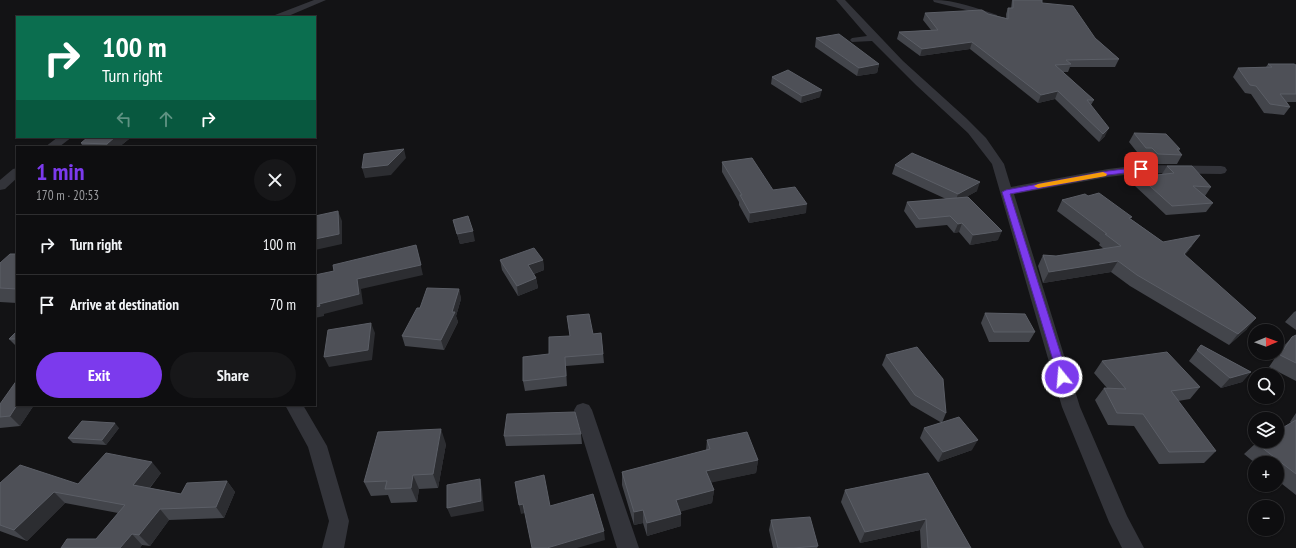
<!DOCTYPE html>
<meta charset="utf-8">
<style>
body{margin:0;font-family:"PT Sans Narrow",sans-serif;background:#171719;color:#f1f3f6;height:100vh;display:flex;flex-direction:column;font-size:15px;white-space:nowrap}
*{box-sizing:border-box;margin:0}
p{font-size:13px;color:#9b9c9f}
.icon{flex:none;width:22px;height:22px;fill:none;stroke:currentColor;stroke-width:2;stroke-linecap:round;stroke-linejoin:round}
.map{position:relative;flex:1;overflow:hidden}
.panel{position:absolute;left:16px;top:146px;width:300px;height:260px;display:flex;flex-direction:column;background:#0e0e10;border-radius:0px;box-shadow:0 1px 3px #0004,0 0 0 1px #2e2e30}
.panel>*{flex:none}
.hud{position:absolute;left:16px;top:16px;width:300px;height:122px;border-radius:0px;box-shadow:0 1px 3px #0004,0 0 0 1px #2e2e30;background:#0b6e4f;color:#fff;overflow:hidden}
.needle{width:26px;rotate:89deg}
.tools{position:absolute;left:1248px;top:324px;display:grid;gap:8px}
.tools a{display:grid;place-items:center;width:36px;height:36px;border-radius:50%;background:#0e0e10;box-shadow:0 1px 3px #0004,0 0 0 1px #2e2e30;font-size:20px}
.pin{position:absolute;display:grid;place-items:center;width:34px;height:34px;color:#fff;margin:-17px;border-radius:8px;box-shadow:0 2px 6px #0006}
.me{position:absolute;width:44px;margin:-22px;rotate:343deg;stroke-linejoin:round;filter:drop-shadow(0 0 3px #0008)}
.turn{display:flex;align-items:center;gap:14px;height:84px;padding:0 20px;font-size:18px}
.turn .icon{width:52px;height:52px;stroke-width:2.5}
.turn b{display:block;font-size:28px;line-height:34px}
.lanes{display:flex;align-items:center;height:38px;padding:0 20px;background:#0003;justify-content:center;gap:20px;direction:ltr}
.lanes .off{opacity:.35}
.round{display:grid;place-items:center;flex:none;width:42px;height:42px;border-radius:21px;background:#171719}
.summary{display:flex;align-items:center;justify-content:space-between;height:68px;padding:0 20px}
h1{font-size:24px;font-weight:700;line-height:30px;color:#7c3aed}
.primary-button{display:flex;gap:8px;margin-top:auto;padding:8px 20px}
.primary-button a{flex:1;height:46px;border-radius:24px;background:#7c3aed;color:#fff;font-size:16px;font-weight:700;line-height:46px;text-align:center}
.primary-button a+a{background:#171719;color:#f1f3f6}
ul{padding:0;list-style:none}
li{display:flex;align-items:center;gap:12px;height:60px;padding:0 20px;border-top:1px solid #2e2e30}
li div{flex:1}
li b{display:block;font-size:15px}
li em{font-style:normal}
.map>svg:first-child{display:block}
</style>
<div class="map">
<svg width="1296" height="548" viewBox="0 0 1296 548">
<rect width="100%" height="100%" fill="#131315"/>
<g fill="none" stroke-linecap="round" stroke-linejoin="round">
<path fill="#33343a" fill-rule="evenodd" d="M314,0H326L286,17H274L275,15Z
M836,0H845L903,61L966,118L986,138L1004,164L1011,187L1108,169L1141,165L1221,166L1225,167L1227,170L1225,173L1221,174L1141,173L1108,177L1014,194L1080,407L1127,516L1144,548H1122L1109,522L1062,407L992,164L968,133L916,85L872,41L852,42L850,40L852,38L867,36Z
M933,0C956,0 976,8 997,15L998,17L997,19H991L966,10L934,2Z
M58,137H72L59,147H45Z
M17,168V178L5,189L0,190V180L13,169Z
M583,403L589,405L592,410L639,548H617L574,410L577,405Z
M285,405H303L327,446L349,521L344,548H322L329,521L308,447Z"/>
</g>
<path fill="#43454b" d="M1012,0H1041L1042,3L1095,38L1119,59L1115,67H1070L1068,72H1063L1094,100L1091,105L1105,136L1099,142L1055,99L1038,103L970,49L920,56L897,39L899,32L931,30L923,20L925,13L988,14L1006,18V14L1008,8H1011Z
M816,38L879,64L877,73L857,76L815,47Z
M1268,64L1296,65V102H1287L1290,107L1284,115L1264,113L1251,94L1245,93L1233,77L1238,68L1266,67Z
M772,77L820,97L801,103L771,84Z
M1134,133L1180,149L1179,151L1182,155L1177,164H1152L1147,157H1141L1129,142Z
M129,139L119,147H83L81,143Z
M722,162L773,190L806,213L749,223L739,205V202L722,172Z
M895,165L977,191L966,197L998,240L970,245L959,232L954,233L947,225L916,228L904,211L907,202L946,199L892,174Z
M1167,166L1211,187L1205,196L1213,203L1206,212L1166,215L1135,186L1140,177L1162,174Z
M1088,196L1131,219L1163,242L1192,246L1185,255L1247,329L1229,345L1130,286L1111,272L1043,283L1038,266L1043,255L1056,256L1104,249L1099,245L1100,243L1057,211L1062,200Z
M453,220L475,241L460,244Z
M17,254V303L0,302V263Z
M500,260H543L544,270L534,274L536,278L538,288L518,296L502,270Z
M459,289L461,299L456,316L458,322L444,350L405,346L402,336L420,308Z
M1296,311V330L1285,322L1294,312Z
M985,313L1035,332L1029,342H989L981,323Z
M567,316L593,334L601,333L604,363L566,366L567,386L525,391L523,381L549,354L570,336Z
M17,331V347L9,339Z
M1296,335V381L1269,367L1281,349L1292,337Z
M1201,345L1251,372L1242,382L1221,388L1189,361Z
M886,355L946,413L942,423L972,450L938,462L920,438L924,428L942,423L911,405L882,365Z
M1102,361L1200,387L1190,399L1178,401L1216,451L1204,463L1159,464L1134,426L1108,425L1095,400L1104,388H1107L1094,373Z
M0,404L17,405H34L20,426L0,428Z
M1296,413V495L1277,480V463H1255L1244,454L1256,443L1291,423L1290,422Z
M119,428L106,445L73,443L68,438Z
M581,434L582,444L506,446L504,436Z
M707,440L758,460L756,473L711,482L714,490L712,503L680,511L681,526L647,536L643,523L634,525L622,485V472L706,450Z
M446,444L438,488L419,489L417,502L391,503L388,495L371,496L364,482Z
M161,473L150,488L181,494L227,481L235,492L224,518L169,520L150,546L142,545L140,548H61L96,539L118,513L65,503L27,541L0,531V483L78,484Z
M928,473L971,548H921L920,530L860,543L841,502L845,490Z
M771,520L818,546L817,548H773L769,530Z"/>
<path fill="#2c2d31" d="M972,42L970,49L920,56L922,49Z
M879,64L877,73L857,76L859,68Z
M822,90L820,97L801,103L802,96Z
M1058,91L1055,99L1038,103L1041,95Z
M1109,128L1105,136L1099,142L1103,134Z
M115,137H127L129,139L119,147H109L107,144Z
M404,149L406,158L391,175L365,178L362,168Z
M980,182L977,191L955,203L958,194Z
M807,204L806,213L749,223L750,213Z
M338,211L342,221V244L315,250V239Z
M962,223L959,232L954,233L958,224Z
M473,231L475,241L460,244L457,234Z
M1002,231L998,240L970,245L973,235Z
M1200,235L1192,246L1177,265L1184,254Z
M416,245L423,275L361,289L363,304L324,314V316L315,318V307L319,304L357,279Z
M543,260L544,270L530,275L528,265Z
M1118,261L1111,272L1043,283L1049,272Z
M536,278L538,288L518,296L517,286Z
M459,289L461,299L456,316L458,322L444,350L441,340L452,312Z
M1256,318L1247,329L1229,345L1238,334Z
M371,323L375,333L372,360L329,367L324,357Z
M565,357L566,366L567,386L566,376Z
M1251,372L1242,382L1221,388L1230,378Z
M17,405H34L20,426L10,416Z
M115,423L119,428L106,445L102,440Z
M441,429L446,444L438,488L433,474Z
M978,440L972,450L938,462L943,452Z
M758,460L756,473L705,484L706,471Z
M152,462L161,473L143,496L133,485Z
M413,475L419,489L417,502L411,488Z
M480,479L482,489L484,511L451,517L447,508Z
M227,481L235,492L224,518L216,507Z
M714,490L712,503L676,513V500Z
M54,492L65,503L27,541L14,530Z
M523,504L525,513L521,514L519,505Z
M160,509L169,520L150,546L139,535Z
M643,510V523L634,525V512Z
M681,514V526L647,536V523Z
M926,519L920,530L860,543L865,532Z
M604,531L605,540L577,548H547Z
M132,534L142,545L140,548H120Z"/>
<path fill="#4e5057" stroke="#5b5e66" d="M1013,0H1042V3L1073,6L1095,38L1119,59L1066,60L1071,64L1055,65L1094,100H1087L1109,128L1103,134L1058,91L1041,95L972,42L922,49L899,32L938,30L925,13L982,10L988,14L1008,19V8H1013Z
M839,34L879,64L859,68L816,38Z
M1268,64H1294L1296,65V94H1280L1290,107L1270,104L1256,86L1250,85L1238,68L1272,67Z
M788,70L822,90L802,96L772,77Z
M1134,133L1166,134L1180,149H1177L1182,155L1158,154L1152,148H1146Z
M88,137H115L107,144L81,143Z
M404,149L388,165L362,168L364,154Z
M912,153L980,182L958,194L895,165Z
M752,158L773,190L795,187L807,204L750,213L740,195H742L722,162Z
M1167,166H1192L1211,187L1193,186L1213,203L1172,206L1140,177L1174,173Z
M1099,193L1132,217L1129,218L1163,242L1200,235L1184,254L1256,318L1238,334L1137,275L1118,261L1049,272L1043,255L1056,256L1121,246L1105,234H1107L1062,200L1085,194L1088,196Z
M968,197L1002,231L973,235L962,223L958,224L950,216L919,219L907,202Z
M338,211L339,234L315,239V216Z
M468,216L473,231L457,234L453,220Z
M416,245L421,265L357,279L359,294L319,304L320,306L315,307V275L334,271L333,265Z
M534,248L543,260L528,265L536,278L517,286L500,260Z
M10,254H17V289L0,288V263Z
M427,288L459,289L452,312H455L441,340L402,336L417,308H420Z
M985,313L1025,314L1035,332H994Z
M589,314L593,334L601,333L603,354L565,357L566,376L523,381V357L549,354V337L570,336L567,316Z
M371,323L368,350L324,357L328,330Z
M17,331V339H9Z
M1296,335V363L1280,355L1292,337Z
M1201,345L1251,372L1230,378L1197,350Z
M917,347L943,379L946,413L915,395L886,355Z
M1167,352L1200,387L1171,391L1216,451L1169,452L1143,414L1117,413L1104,388L1126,389L1102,361Z
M17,380V405L10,416L0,417V404Z
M575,412L581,434L504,436L507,414Z
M959,417L978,440L943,452L924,428Z
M1296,420V474L1256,443L1258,441H1277V431Z
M82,421L115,423L102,440L68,438Z
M441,429L433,474L413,475L411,488L385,489L387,481L364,482L378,432Z
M747,432L758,460L706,471L714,490L676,500L681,514L647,523L643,510L634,512L622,472L710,449L707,440Z
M106,453L152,462L133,485L181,494L187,483L227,481L216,507L160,509L139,535L132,534L120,548H61L67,539H96L125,505L54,492L14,530L0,525V483L20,465L78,484Z
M928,473L971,548H928L926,519L865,532L845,490Z
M544,475L550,506L593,494L604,531L547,548H532L523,504L519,505L515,482Z
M480,479L481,501L447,508V485Z
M810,517L818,546L793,548H778L771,520Z"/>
<path fill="#7c3aed" stroke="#51269a" d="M1141,167L1143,168V171L1108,175L1010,194L1068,377L1066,380L1062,381L1059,380L1002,192L1006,190L1108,171Z"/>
<path fill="#f59e0b" d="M1103,172L1107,174L1106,176L1038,188L1034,186L1038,184Z"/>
</svg>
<div class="tools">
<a><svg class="needle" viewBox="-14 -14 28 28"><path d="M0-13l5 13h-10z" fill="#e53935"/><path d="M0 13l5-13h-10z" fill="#9b9c9f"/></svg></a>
<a><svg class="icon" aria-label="search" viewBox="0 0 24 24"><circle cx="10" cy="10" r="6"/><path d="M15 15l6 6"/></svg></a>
<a><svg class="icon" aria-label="layers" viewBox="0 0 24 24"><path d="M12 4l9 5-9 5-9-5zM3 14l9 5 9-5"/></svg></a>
<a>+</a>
<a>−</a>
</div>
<div class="pin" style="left:1141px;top:169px;background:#d93025"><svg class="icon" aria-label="arrive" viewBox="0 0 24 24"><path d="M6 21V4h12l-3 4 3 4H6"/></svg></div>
<svg class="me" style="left:1062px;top:377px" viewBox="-20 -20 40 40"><circle r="17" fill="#7c3aed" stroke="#fff" stroke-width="3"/><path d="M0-11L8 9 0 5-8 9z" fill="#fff"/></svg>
<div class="hud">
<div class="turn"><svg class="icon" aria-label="right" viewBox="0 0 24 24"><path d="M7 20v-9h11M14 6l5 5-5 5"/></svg><div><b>100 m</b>Turn right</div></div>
<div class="lanes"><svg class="icon off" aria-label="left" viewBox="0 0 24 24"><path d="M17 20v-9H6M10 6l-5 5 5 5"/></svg><svg class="icon off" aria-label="ahead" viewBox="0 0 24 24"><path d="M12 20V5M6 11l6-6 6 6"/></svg><svg class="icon" aria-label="right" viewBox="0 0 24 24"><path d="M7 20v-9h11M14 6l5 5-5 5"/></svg></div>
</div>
<section class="panel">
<div class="summary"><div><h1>1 min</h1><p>170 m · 20:53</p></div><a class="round"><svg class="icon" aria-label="close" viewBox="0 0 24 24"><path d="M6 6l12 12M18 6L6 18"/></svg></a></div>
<ul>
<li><svg class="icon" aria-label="right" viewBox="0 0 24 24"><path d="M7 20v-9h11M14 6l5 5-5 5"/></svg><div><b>Turn right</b></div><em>100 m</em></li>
<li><svg class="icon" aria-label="arrive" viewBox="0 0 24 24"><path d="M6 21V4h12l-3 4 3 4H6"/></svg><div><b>Arrive at destination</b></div><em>70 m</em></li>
</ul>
<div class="primary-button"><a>Exit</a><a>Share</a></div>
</section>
</div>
